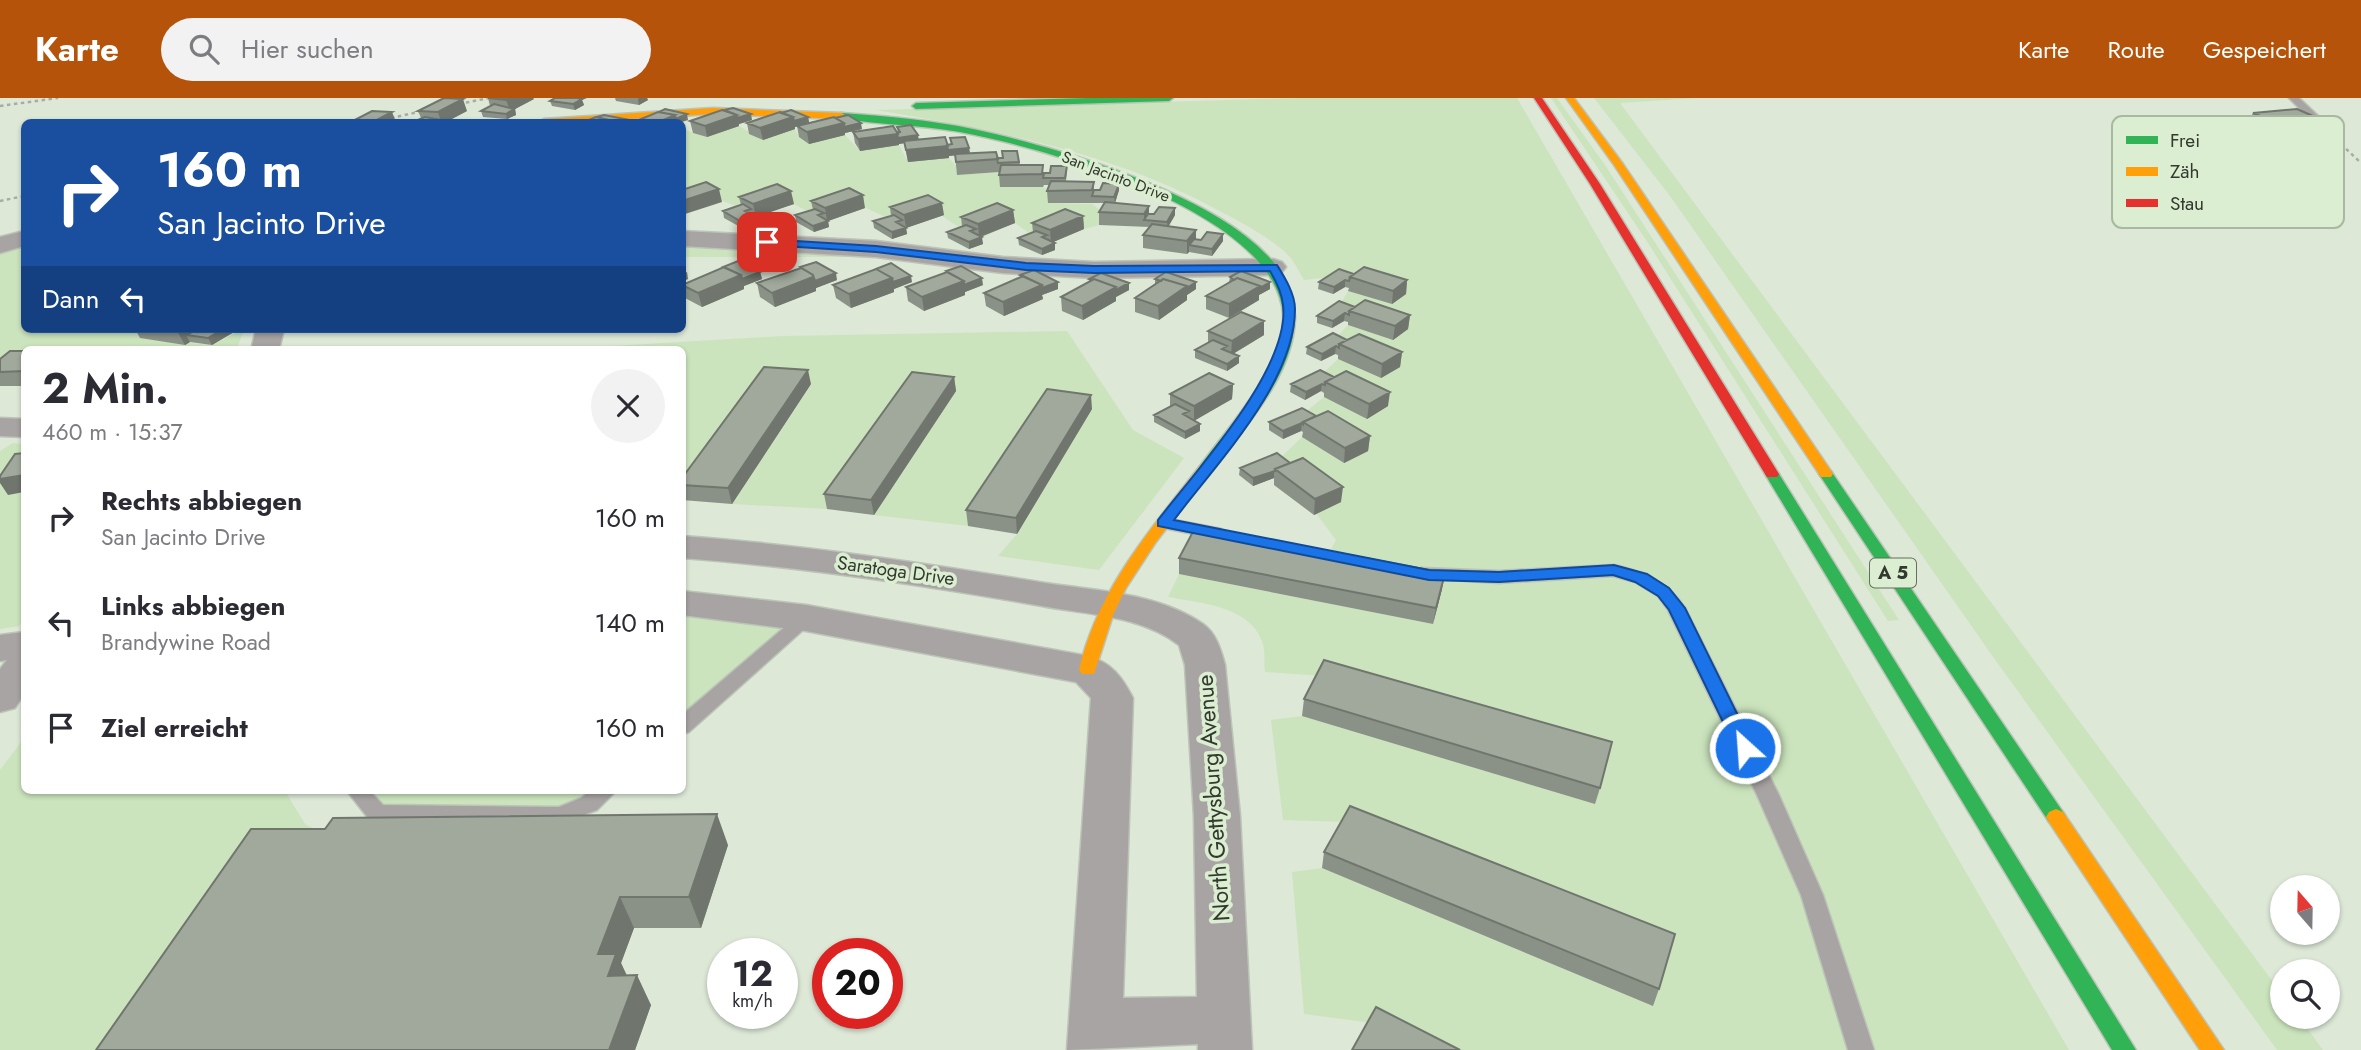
<!DOCTYPE html>
<html lang="de">
<meta charset="utf-8">
<style>
body{margin:0;font-family:Jost,sans-serif;background:#f2f2f3;color:#2b2b33;height:100vh;display:flex;flex-direction:column;font-size:26px;white-space:nowrap}
*{box-sizing:border-box;margin:0}
p{font-size:23px;color:#7c7c81}
.icon{flex:none;width:38px;height:38px;fill:none;stroke:currentColor;stroke-width:2;stroke-linecap:round;stroke-linejoin:round}
.map{position:relative;flex:1;overflow:hidden}
.side{position:absolute;left:21px;top:248px;width:665px;height:448px;display:flex;flex-direction:column;background:#fff;border-radius:10px;box-shadow:0 2px 5px #0004}
.side>*{flex:none}
.top-card{position:absolute;left:21px;top:21px;width:665px;height:214px;border-radius:10px;box-shadow:0 2px 5px #0004;background:#1a4fa0;color:#fff;overflow:hidden}
.needle{width:46px;rotate:340deg}
.fabs{position:absolute;left:2270px;top:777px;display:grid;gap:14px}
.fabs a{display:grid;place-items:center;width:70px;height:70px;border-radius:50%;background:#fff;box-shadow:0 2px 5px #0004;font-size:35px}
.speed{position:absolute;left:707px;top:840px;display:flex;gap:14px;font-size:35px;font-weight:700;text-align:center}
.speed>*{display:grid;place-content:center;width:91px;height:91px;border-radius:50%;background:#fff;box-shadow:0 2px 5px #0004;line-height:1}
.speed small{font-size:18px;font-weight:400}
.speed .limit{border:10px solid #d22;background:#fff;color:#111}
.pin{position:absolute;display:grid;place-items:center;width:60px;height:60px;color:#fff;margin:-30px;border-radius:14px;box-shadow:0 4px 10px #0006}
.me{position:absolute;width:77px;margin:-38px;rotate:334deg;stroke-linejoin:round;filter:drop-shadow(0 0 5px #0008)}
.turn{display:flex;align-items:center;gap:24px;height:147px;padding:0 21px;font-size:32px}
.turn .icon{width:91px;height:91px;stroke-width:2.5}
.turn b{display:block;font-size:49px;line-height:60px}
.then{display:flex;align-items:center;height:66px;padding:0 21px;background:#0003;gap:14px;font-size:26px}
.round{display:grid;place-items:center;flex:none;width:74px;height:74px;border-radius:37px;background:#f2f2f3}
.headline{display:flex;align-items:center;justify-content:space-between;height:119px;padding:0 21px}
h1{font-size:42px;font-weight:700;line-height:52px}
ul{padding:0;list-style:none}
li{display:flex;align-items:center;gap:21px;height:105px;padding:0 21px}
li div{flex:1}
li b{display:block;font-size:26px}
li em{font-style:normal}
header{display:flex;align-items:center;gap:42px;box-sizing:border-box;height:98px;padding:0 35px;background:#b45309;color:#fff}
header strong{font-size:33px}
nav{display:flex;gap:38px;margin-inline-start:auto;font-size:24px}
.search{width:490px;height:63px;background:#f2f2f3;display:flex;align-items:center;gap:18px;box-sizing:border-box;padding:0 24px;border-radius:38px;color:#7c7c81;font-size:26px}
.map>svg:first-child{display:block}
</style>
<header>
<strong>Karte</strong>
<div class="search"><svg class="icon" aria-label="search" viewBox="0 0 24 24"><circle cx="10" cy="10" r="6"/><path d="M15 15l6 6"/></svg>Hier suchen</div>
<nav><a>Karte</a><a>Route</a><a>Gespeichert</a></nav>
</header>
<div class="map">
<svg width="2361" height="952" viewBox="0 0 2361 952">
<rect width="100%" height="100%" fill="#dde8d7"/>
<path fill="#cbe4bd" d="M1300,0H1517L2069,952H1425L1373,925L1304,916L1292,774L1322,770L1348,724L1283,722L1271,622L1302,618L1323,578L1265,574C1264,565 1265,554 1263,546C1252,508 1200,505 1168,499L1179,476L1433,526L1322,468L1336,442L1277,363L1302,339L1343,365L1302,317L1324,299L1367,320L1319,279L1338,261L1380,280L1333,243L1348,227L1393,242L1338,211L1348,193L1392,206L1405,196L1338,178L1304,182C1300,175 1295,165 1290,159C1272,140 1237,122 1214,110C1108,53 993,32 876,12Z
M1551,0H1557L1605,67L1899,522L1888,523L1648,145Z
M1594,0H1697L1620,5L2282,896V919H2299L2323,952H2277L1996,563L1670,98Z
M739,28L763,42L795,31L799,39L845,37L860,53L899,47L908,64L949,60L956,68L957,77L999,74L1002,80L1001,89H1043L1052,95L1049,105L1092,106L1106,117L1099,127L1084,131L1066,124L1033,138L1015,125L963,132L930,110L892,122L851,103L813,116L780,99L742,111L709,97L683,105L682,31L707,39Z
M683,144L892,159H683Z
M24,148V231H157L141,240L212,247L244,231L237,251L24,252V268L0,271V155Z
M1067,233L1133,332L1184,360L1099,472L998,458L1017,436L1048,305L968,428L874,417L955,294L914,289L827,411L732,406L811,287L683,402L682,252H544L782,238Z
M13,345L24,346V373L9,396L24,394V522L19,528L0,531V353Z
M682,505L806,520L682,629Z
M24,640V693H285L305,726L352,751L146,952H0V672Z
M358,693H605L560,717L377,715Z"/>
<g fill="none" stroke-linecap="round" stroke-linejoin="round">
<defs>
<path id="lane" d="M2289,0H2299L2333,32V36H2325Z
M1164,420L1221,431L1223,435L1215,440L1158,429L1156,425Z
M1614,467C1644,474 1667,483 1685,510L1779,697L1823,797L1874,952H1848L1801,797L1757,697L1668,512L1658,498L1635,484L1613,478L1499,485L1421,480L1412,475L1421,470L1499,473Z
M806,514L815,520L812,524L689,634L682,636V617L800,516Z
M347,693H370L383,707L559,709L581,700L590,693H616L597,712L560,725L377,723L369,721Z"/>
<path id="street" d="M24,133V148L0,155V139Z
M682,133L876,143L1003,159L1094,164L1273,161L1282,164L1286,169L1282,174L1273,177L1094,180L1003,175L876,159L682,148Z
M256,231H284L279,252H251Z
M0,320L24,321V339L0,338Z
M682,438C804,447 924,465 1045,485C1097,493 1158,495 1203,526C1216,535 1221,552 1225,567L1240,718L1252,952H1198V946L1067,952L1091,600L1076,584L806,533L682,517V493L806,507L1088,558C1112,565 1122,579 1133,600L1123,900L1197,899L1194,718L1185,567L1179,547C1140,517 1088,517 1042,508C923,487 803,469 682,460Z
M24,534V596L15,610L0,614V571L7,562L0,563V537Z"/>
<path id="fast" d="M1087,0H1173L1169,3L916,11L912,8L916,5Z
M842,15C886,18 930,22 973,31C1057,49 1238,101 1283,178C1286,184 1288,192 1290,198C1292,205 1295,212 1295,219C1294,278 1244,330 1210,374H1200L1198,371C1226,331 1288,267 1283,215C1273,113 1045,50 960,34C920,27 879,27 839,20V16Z
M1772,372L1779,376L2136,952H2112L1765,376Z
M1826,372L1831,373L2063,714L2066,719L2063,724L2056,727L2049,724L1819,376Z"/>
<path id="slow" d="M1566,0H1574L1623,66L1833,376L1831,379H1821L1614,67Z
M713,10L842,15L846,18L842,21L713,16L577,24H540L544,21Z
M1205,367L1212,371L1156,444L1126,490L1113,517L1094,576H1082L1079,572C1098,491 1150,432 1200,368Z
M2056,711L2063,714L2224,952H2200L2049,724L2046,719L2049,714Z"/>
<path id="jam" d="M1534,0H1542L1600,86L1779,376L1777,379H1767L1765,376L1590,86Z"/>
</defs>
<use href="#lane" stroke="#bcc3b7" stroke-width="3"/>
<use href="#street" stroke="#bcc3b7" stroke-width="3"/>
<use href="#fast" stroke="#bcc3b7" stroke-width="3"/>
<use href="#slow" stroke="#bcc3b7" stroke-width="3"/>
<use href="#jam" stroke="#bcc3b7" stroke-width="3"/>
<path stroke="#a9aca5" stroke-width="2.5" stroke-dasharray="3.5 3.5" stroke-linecap="butt" d="M459,6L489,0
M0,8L58,0
M391,20L423,13
M2341,46L2361,65
M0,103L24,98"/>
<use href="#lane" fill="#a7a4a3" fill-rule="evenodd"/>
<use href="#street" fill="#a7a4a3" fill-rule="evenodd"/>
<use href="#fast" fill="#30b455" fill-rule="evenodd"/>
<use href="#slow" fill="#ff9f0a" fill-rule="evenodd"/>
<use href="#jam" fill="#e5322d" fill-rule="evenodd"/>
</g>
<path fill="#8a9186" d="M488,0H533L534,1L515,11L516,17L507,21L483,19L481,13L490,8Z
M615,0H647L648,2L639,7L616,3Z
M582,2L584,7L575,12L552,8L550,3Z
M418,13H467L446,24H413L421,20Z
M2253,15L2308,27L2333,36L2326,48L2262,52L2241,42L2244,36L2270,35L2271,33L2263,34L2247,27Z
M808,19L809,24L862,31L845,35V37L809,46L799,39L797,28L795,29V31L763,42L749,36L747,25Z
M752,22L739,26V28L707,39L693,35L690,23Z
M897,29L918,42L947,47L951,46L950,40L969,50L970,55L998,60H1003L1017,53L1020,67L1044,75L1067,74L1066,83L1094,84V92H1119L1115,105L1149,108V116H1154L1175,110V117L1168,129L1196,141L1201,142L1223,136V143L1212,158L1189,154L1187,156L1143,150V137L1150,129L1099,127V114L1105,105H1048L1047,93L1050,87H1044L1043,89H1000L999,77L1000,72H999V74L957,77L955,57L949,58V60L908,64L904,45L899,46V47L860,53L855,45L853,34L898,35Z
M739,99L794,106L755,118L757,125L742,130L724,120L723,113L741,107Z
M811,103L865,110L828,123L829,129L814,134L796,124L795,117L813,112Z
M890,109L944,117L906,130L907,136L892,141L874,130L873,123L891,118Z
M1013,112L1015,125L981,139L983,146L969,151L948,140L947,134L962,128L961,119Z
M1083,118L1084,131L1053,144L1055,145V152L1042,157L1019,147L1018,140L1033,134L1032,125Z
M760,174L762,181L744,188V191L702,209L685,200L682,186Z
M1354,176L1407,182L1406,196L1392,206L1348,193L1349,190L1345,189L1333,196L1318,191L1319,184Z
M1020,177L1058,191L1042,197L1043,201L1004,218L986,208L984,195L1020,179Z
M1230,179L1270,184V191L1259,197V202L1229,220L1206,211V198L1229,184Z
M1089,181L1129,185V192L1116,199V203L1083,222L1062,213L1061,199L1089,184Z
M1155,181L1196,191L1187,197V202L1159,222L1135,214V200L1155,186Z
M837,182L816,190V193L775,209L760,199L757,185Z
M912,184L894,191V194L851,210L836,200L833,187Z
M983,187L965,194V197L924,213L908,203L906,189Z
M1355,209L1410,217L1408,231L1393,242L1348,227V224L1344,223L1332,230L1317,225V218Z
M135,231H239L212,247L190,244L185,247L140,240Z
M1208,233L1264,237L1233,256L1239,258V265L1227,273L1195,260V252L1208,245Z
M1347,242L1402,254L1400,269L1381,280L1338,261V257L1335,256L1321,263L1306,256L1307,249Z
M24,253V288H0V261Z
M1320,272L1388,308L1367,321L1324,299V295L1321,293L1305,302L1290,294L1291,286Z
M954,279L956,293L874,417L827,411L824,396Z
M811,286L732,406L682,402V380Z
M1233,286L1232,301L1194,322L1200,333L1185,341L1154,324V317L1170,308V296Z
M1092,311L1017,436L968,428L966,412Z
M1316,318L1370,338L1368,353L1344,365L1302,339L1303,334L1301,333L1283,341L1269,332V324Z
M1277,355L1341,404L1314,417L1274,387V380L1253,388L1239,377L1240,370Z
M1179,460L1442,491L1433,526L1179,476Z
M1304,601L1600,690L1595,706L1302,618Z
M728,747L701,830H634L621,865L626,877L651,907L635,952H96Z
M1324,754L1659,891L1653,908L1322,770Z"/>
<path fill="#70766d" d="M511,0H533L534,1L515,11L516,17L507,21L506,16L510,13L506,2Z
M577,0H587L582,2L584,7L575,12L573,6Z
M639,0H647L648,2L639,7L638,1Z
M463,1L467,13L446,24H441L438,14Z
M392,14L396,24H373Z
M687,16L688,22L682,24H659L675,17Z
M751,16L752,22L739,26V28L707,39L705,28L737,17Z
M2313,18L2307,30L2273,29L2271,33L2263,34L2270,22Z
M793,19H808L809,24L795,29V31L763,42L760,30Z
M844,25H861L862,31L845,35V37L809,46L807,34Z
M898,36L918,37L919,43L899,46V47L860,53L858,41Z
M948,48L969,50L970,56L949,58V60L908,64L906,52Z
M1119,86V92L1115,105L1114,99Z
M719,91L722,104L682,117V103Z
M791,93L794,106L756,119L753,106Z
M863,97L865,110L828,123L829,129L814,134L813,128L827,123L825,110Z
M942,105L944,117L906,130L907,136L892,141V134L906,130L904,117Z
M1149,108V120L1144,122V116Z
M1175,110V117L1167,131V124Z
M1013,112L1015,125L979,139L978,126Z
M755,118L757,125L742,130L740,123Z
M1083,118L1084,131L1051,145L1050,132Z
M1196,132V146L1189,147V154L1187,156V143Z
M1223,136V143L1212,158V151Z
M982,139L983,146L969,151V144Z
M1055,145V152L1042,157V151Z
M687,174L688,181L682,184V176Z
M760,174L762,181L744,188V191L702,209L698,195L741,177Z
M836,175L837,182L816,190V193L775,209L772,195L813,179Z
M911,178L912,184L894,191V194L851,210L849,196L892,180Z
M982,180L983,187L965,194V197L924,213L922,199L964,183Z
M1345,182V189L1333,196L1334,189Z
M1407,182L1406,196L1392,206L1393,193Z
M1058,184V191L1042,197L1043,201L1004,218L1003,204L1042,187Z
M1196,184V191L1187,197V202L1159,222L1158,208L1187,188Z
M1270,184V191L1259,197V202L1229,220V206L1260,188Z
M1129,185V192L1116,199V203L1083,222L1082,208L1116,189Z
M1345,215L1344,223L1332,230L1333,223Z
M1410,217L1408,231L1393,242L1395,228Z
M1264,223V237L1231,257L1232,243Z
M180,231H212L186,237L190,244L185,247L177,233Z
M223,231H239L212,247L208,240Z
M1336,248L1335,256L1321,263L1322,256Z
M1402,254L1400,269L1381,280L1382,266Z
M1239,258V265L1227,273V266Z
M808,272L811,286L732,406L728,390Z
M954,279L956,293L874,417L871,402Z
M1233,286L1232,301L1194,323V308Z
M1322,286L1321,293L1305,302L1306,294Z
M1390,294L1388,308L1367,321L1369,306Z
M1091,297L1092,311L1017,436L1016,420Z
M1302,325L1301,333L1283,341V333Z
M1200,326V333L1185,341V334Z
M1370,338L1368,353L1344,365L1345,350Z
M1274,372V380L1253,388V380Z
M24,377V394L8,397L0,385V381Z
M1343,389L1341,404L1314,417L1315,401Z
M1445,475L1442,491L1433,526L1436,510Z
M717,716L728,747L701,830L689,799Z
M620,799L634,830L621,865L631,886L622,908L598,856Z
M637,877L651,907L635,952H609Z"/>
<path fill="#a0a99c" stroke="#70766d" stroke-width="2" d="M444,0L463,1L438,14L418,13Z
M488,0H511L506,2Z
M555,0H577L582,1L573,6L550,3Z
M494,6L514,11L506,16L481,13Z
M733,10L751,16L737,20V17L724,12Z
M665,11L687,16L676,21L675,17L659,14Z
M2297,11L2313,18L2270,22L2253,15Z
M722,12L737,17L705,28L690,23Z
M791,12L808,19L794,23L793,19L781,15Z
M372,13L392,14L373,24H351Z
M658,14L675,17L659,24H634Z
M780,14L793,19L760,30L747,25Z
M604,17L625,21L618,24H613V23L597,19Z
M848,17L861,25L844,29V25L835,20Z
M425,19L446,23L443,24H413Z
M596,19L613,23L608,24H584Z
M834,19L844,25L807,34L797,28Z
M911,27L918,37L898,40L897,35L900,34L897,29Z
M893,28L898,36L858,41L853,34Z
M945,39L948,48L906,52L904,43Z
M965,39L969,50L948,52L947,47L952,46L950,40Z
M1002,53H1017L1019,64L998,65L997,60H1003Z
M996,54L998,61L956,64L955,56Z
M1001,67H1043L1042,76L999,77Z
M1051,68H1067L1065,80H1043L1044,75H1050Z
M1051,83L1094,84L1092,92L1047,93Z
M706,84L719,91L682,103V92Z
M1103,85L1119,86L1114,99L1092,98L1094,92H1100Z
M777,86L791,93L753,106L739,99Z
M849,90L863,97L825,110L811,103Z
M928,97L942,105L904,117L890,109Z
M1105,104L1149,108L1144,116L1099,114Z
M997,105L1013,112L978,126L961,119Z
M743,106L751,111L745,113L755,118L740,123L723,113Z
M1159,109L1175,110L1167,124L1144,122L1148,116H1154Z
M815,111L824,115L818,117L828,123L813,128L795,117Z
M1065,111L1083,118L1050,132L1032,125Z
M894,117L902,122L896,124L906,130L892,134L873,123Z
M1152,126L1196,132L1187,143L1143,137Z
M966,127L976,131L970,133L982,139L969,144L947,134Z
M1036,133L1047,137L1042,139L1055,145L1042,151L1018,140Z
M1207,134L1223,136L1212,151L1189,147L1194,141L1201,142Z
M738,163L760,174L742,181L741,177L723,169Z
M816,164L836,175L815,183L813,177L800,169Z
M891,165L911,178L893,184L892,180L876,171Z
M961,168L982,180L964,187V183L946,173Z
M724,169L741,177L698,195L682,187Z
M1364,169L1407,182L1393,193L1350,179Z
M801,170L813,177V179L772,195L757,185Z
M876,171L892,180L849,196L833,187Z
M1339,171L1354,176L1350,179L1349,183L1345,182L1334,189L1319,184Z
M1034,172L1058,184L1042,190V187L1020,177Z
M1241,173L1270,184L1260,190V188L1237,180L1234,182L1230,179Z
M947,174L964,183L922,199L906,189Z
M1166,174L1196,184L1187,190V188L1163,181L1161,183L1155,181Z
M1101,175L1129,185L1116,192V189L1094,181L1092,182L1089,181Z
M1023,178L1042,187L1003,204L984,195Z
M1237,180L1260,188L1229,206L1206,198Z
M1094,181L1116,189L1082,208L1061,199Z
M1163,181L1187,188L1158,208L1135,200Z
M1365,202L1410,217L1395,228L1349,213Z
M1339,203L1355,209L1349,213V217L1345,215L1333,223L1317,218Z
M1241,214L1264,223L1232,243L1208,233Z
M198,231H223L208,240L186,237Z
M1333,235L1347,242L1339,246V250L1336,248L1322,256L1307,249Z
M1359,236L1402,254L1382,266L1339,246Z
M1213,242L1227,248L1222,251L1239,258L1227,266L1195,252Z
M10,253H24V273L0,274V261Z
M764,269L808,272L728,390L682,387V380Z
M1320,272L1334,279L1325,284V287L1322,286L1306,294L1291,286Z
M1346,273L1390,294L1369,306L1325,284Z
M912,274L954,279L871,402L824,396Z
M1209,275L1233,286L1194,308L1170,296Z
M1047,291L1091,297L1016,420L966,412Z
M1175,306L1189,313L1183,316L1200,326L1185,334L1154,317Z
M1302,310L1316,318L1303,324V326L1302,325L1283,333L1269,324Z
M1328,313L1370,338L1345,350L1303,324Z
M24,355V377L0,381V378L15,356Z
M1277,355L1290,365L1275,371V373L1253,380L1240,370Z
M1303,360L1343,389L1315,401L1275,371Z
M1196,428L1445,475L1436,510L1179,460Z
M1324,562L1612,644L1600,690L1304,601Z
M1350,708L1675,836L1659,891L1324,754Z
M717,716L689,799H620L598,856H616L608,878L637,877L609,952H96L251,731H325L333,720Z
M1376,909L1460,952H1352Z"/>
<path fill="#1a73e8" stroke="#114b97" stroke-width="2" d="M764,141L876,148L1026,165L1094,168L1277,167C1285,180 1295,196 1295,211C1295,285 1216,366 1174,422L1429,472L1499,474L1614,467L1647,476L1669,490L1685,510L1754,650L1751,655H1738L1669,512L1658,498L1635,484L1613,477L1499,484L1429,482L1158,428V422C1195,374 1291,270 1283,207C1282,195 1276,183 1270,173L1094,175L1026,172L876,154L767,147L762,144Z"/>
<g text-anchor="middle" stroke-width="7" stroke-linejoin="round" paint-order="stroke">
<g font-size="16" fill="#32392e" stroke="#dceed1">
<text transform="translate(1116 78) rotate(21)" y="6">San Jacinto Drive</text>
</g>
<rect fill="#dceed1" stroke="#656f5f" stroke-width="2" x="1870" y="460.5" width="46" height="29" rx="5"/>
<g font-size="18" font-weight="bold" fill="#32392e">
<text x="1893" y="481">A 5</text>
</g>
<g font-size="19" fill="#32392e" stroke="#dceed1">
<text transform="translate(896 472) rotate(8)" y="7">Saratoga Drive</text>
</g>
<g font-size="23" fill="#32392e" stroke="#dceed1">
<text transform="translate(1213 700) rotate(-94)" y="8">North Gettysburg Avenue</text>
</g>
</g>
<rect x="2112" y="18" width="232" height="112" rx="10" fill="#dceed1" stroke="#a9b8a0" stroke-width="2"/>
<rect x="2126" y="38" width="32" height="8" fill="#30b455"/>
<rect x="2126" y="69" width="32" height="9" fill="#ff9f0a"/>
<rect x="2126" y="101" width="32" height="8" fill="#e5322d"/>
<g font-size="19" fill="#32392e">
<text x="2170" y="49">Frei</text>
<text x="2170" y="80">Zäh</text>
<text x="2170" y="112">Stau</text>
</g>
</svg>
<div class="fabs">
<a><svg class="needle" viewBox="-14 -14 28 28"><path d="M0-13l5 13h-10z" fill="#e53935"/><path d="M0 13l5-13h-10z" fill="#7c7c81"/></svg></a>
<a><svg class="icon" aria-label="search" viewBox="0 0 24 24"><circle cx="10" cy="10" r="6"/><path d="M15 15l6 6"/></svg></a>
</div>
<div class="speed"><div>12<small>km/h</small></div><div class="limit">20</div></div>
<div class="pin" style="left:767px;top:144px;background:#d93025"><svg class="icon" aria-label="arrive" viewBox="0 0 24 24"><path d="M6 21V4h12l-3 4 3 4H6"/></svg></div>
<svg class="me" style="left:1745px;top:650px" viewBox="-20 -20 40 40"><circle r="17" fill="#1a73e8" stroke="#fff" stroke-width="3"/><path d="M0-11L8 9 0 5-8 9z" fill="#fff"/></svg>
<div class="top-card">
<div class="turn"><svg class="icon" aria-label="right" viewBox="0 0 24 24"><path d="M7 20v-9h11M14 6l5 5-5 5"/></svg><div><b>160 m</b>San Jacinto Drive</div></div>
<div class="then">Dann<svg class="icon" aria-label="left" viewBox="0 0 24 24"><path d="M17 20v-9H6M10 6l-5 5 5 5"/></svg></div>
</div>
<section class="side">
<div class="headline"><div><h1>2 Min.</h1><p>460 m · 15:37</p></div><a class="round"><svg class="icon" aria-label="close" viewBox="0 0 24 24"><path d="M6 6l12 12M18 6L6 18"/></svg></a></div>
<ul>
<li><svg class="icon" aria-label="right" viewBox="0 0 24 24"><path d="M7 20v-9h11M14 6l5 5-5 5"/></svg><div><b>Rechts abbiegen</b><p>San Jacinto Drive</p></div><em>160 m</em></li>
<li><svg class="icon" aria-label="left" viewBox="0 0 24 24"><path d="M17 20v-9H6M10 6l-5 5 5 5"/></svg><div><b>Links abbiegen</b><p>Brandywine Road</p></div><em>140 m</em></li>
<li><svg class="icon" aria-label="arrive" viewBox="0 0 24 24"><path d="M6 21V4h12l-3 4 3 4H6"/></svg><div><b>Ziel erreicht</b></div><em>160 m</em></li>
</ul>
</section>
</div>
